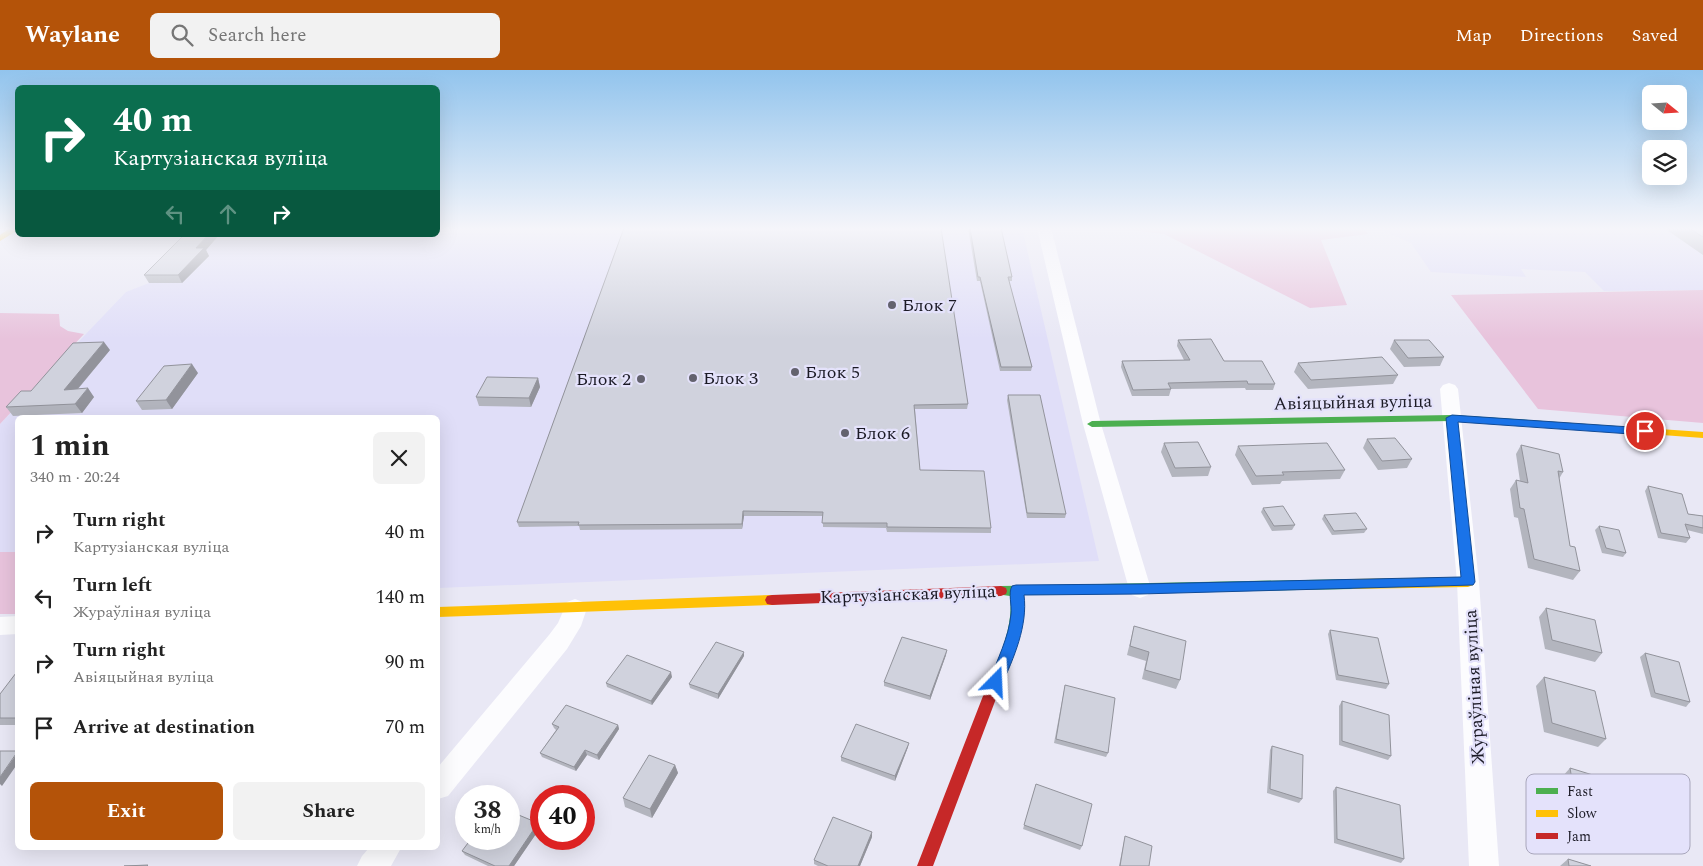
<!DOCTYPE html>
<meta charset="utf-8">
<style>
body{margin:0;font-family:Spectral,serif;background:#f2f2f2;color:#222;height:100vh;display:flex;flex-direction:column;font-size:19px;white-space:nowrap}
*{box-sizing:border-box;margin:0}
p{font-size:16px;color:#767676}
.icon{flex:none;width:28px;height:28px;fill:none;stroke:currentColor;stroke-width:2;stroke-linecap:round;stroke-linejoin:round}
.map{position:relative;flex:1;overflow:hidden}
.side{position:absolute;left:15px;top:345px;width:425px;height:435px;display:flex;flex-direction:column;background:#fff;border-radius:8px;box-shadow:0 5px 20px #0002}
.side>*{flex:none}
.guide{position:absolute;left:15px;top:15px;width:425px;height:152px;border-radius:8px;box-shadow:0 5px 20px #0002;background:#0b6e4f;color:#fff;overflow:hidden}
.needle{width:32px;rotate:108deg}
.buttons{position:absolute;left:1642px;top:15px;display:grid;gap:10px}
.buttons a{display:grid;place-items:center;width:45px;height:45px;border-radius:8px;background:#fff;box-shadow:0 5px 20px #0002;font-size:25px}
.speed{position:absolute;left:455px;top:715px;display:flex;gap:10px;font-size:25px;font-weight:700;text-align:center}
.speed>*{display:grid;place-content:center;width:65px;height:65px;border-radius:50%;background:#fff;box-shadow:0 5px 20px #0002;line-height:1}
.speed small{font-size:12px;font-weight:400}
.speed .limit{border:8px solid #d22;background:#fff;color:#111}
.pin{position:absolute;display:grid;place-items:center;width:42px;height:42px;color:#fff;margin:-21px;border:2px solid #fff;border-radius:50%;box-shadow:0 1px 5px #0007}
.me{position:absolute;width:55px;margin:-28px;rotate:21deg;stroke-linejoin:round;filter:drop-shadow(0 0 4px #0008)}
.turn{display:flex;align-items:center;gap:18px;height:105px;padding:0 15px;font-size:22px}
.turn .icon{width:65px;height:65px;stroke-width:2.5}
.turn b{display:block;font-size:35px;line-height:42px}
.lanes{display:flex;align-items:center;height:48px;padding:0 15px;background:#0003;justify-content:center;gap:25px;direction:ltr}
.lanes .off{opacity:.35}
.round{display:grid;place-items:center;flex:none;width:52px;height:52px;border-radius:8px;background:#f2f2f2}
.headline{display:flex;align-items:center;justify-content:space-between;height:85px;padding:0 15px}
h1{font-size:30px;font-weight:700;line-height:38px}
.cta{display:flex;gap:10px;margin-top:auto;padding:10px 15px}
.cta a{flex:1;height:58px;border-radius:8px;background:#b45309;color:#fff;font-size:20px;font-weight:700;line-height:58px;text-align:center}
.cta a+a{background:#f2f2f2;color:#222}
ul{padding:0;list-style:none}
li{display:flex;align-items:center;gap:15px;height:65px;padding:0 15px}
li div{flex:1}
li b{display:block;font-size:19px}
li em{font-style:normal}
header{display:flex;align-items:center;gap:30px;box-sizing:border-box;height:70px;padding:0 25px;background:#b45309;color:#fff}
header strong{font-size:24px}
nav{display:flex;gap:28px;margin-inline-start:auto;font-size:18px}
.search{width:350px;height:45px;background:#f2f2f2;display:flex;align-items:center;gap:12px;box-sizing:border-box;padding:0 18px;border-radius:8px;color:#767676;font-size:19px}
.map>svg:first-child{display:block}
</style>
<header>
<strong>Waylane</strong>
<div class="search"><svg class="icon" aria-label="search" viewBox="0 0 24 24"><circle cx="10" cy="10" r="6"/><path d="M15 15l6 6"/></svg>Search here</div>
<nav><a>Map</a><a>Directions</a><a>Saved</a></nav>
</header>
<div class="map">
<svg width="1703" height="796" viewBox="0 0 1703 796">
<rect width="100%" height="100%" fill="#e9e8f5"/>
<path fill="#e0def8" d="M438,158H1022L1099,491L438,518V348H18L17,482H0V354L126,222L149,213H182L208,187L197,165H438Z
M1376,158H1703V220L1604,221L1585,202L1521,199L1526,207L1431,202L1411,173Z"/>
<path fill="#e8c3dc" d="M1115,158H1364L1368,164L1321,170L1347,235L1310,238L1164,164Z
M1703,220V353L1538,339L1451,225Z
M0,243L59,244L60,256L68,261L84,264L0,354Z
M0,482H17V544H0Z"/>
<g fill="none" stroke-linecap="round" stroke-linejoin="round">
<path fill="#fcfcfe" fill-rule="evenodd" d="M1037,158H1051L1101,354L1151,519L1148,525L1140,528L1132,525L1129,519L1083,354Z
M1449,313L1455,315L1458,319L1479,512L1499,796H1469L1457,512L1440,319L1443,315Z
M575,529L583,532L587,538L581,556L567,579L448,726L438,729V697L549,565L558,553L567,532Z
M18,546V564L0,565V547Z
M369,778H401L391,796H357L362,786Z"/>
<path fill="#4caf50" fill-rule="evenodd" d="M1452,345L1529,350L1534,353L1529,356L1452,351L1092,357L1087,354L1092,351Z
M1353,509L1358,511L1359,514L1358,517L1353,519L1023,525C1027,561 1010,594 997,626L995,630L990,632L985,630L983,626C996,594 1014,561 1010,526L996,524L995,521L996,518L1001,516Z"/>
<path fill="#ffc107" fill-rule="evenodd" d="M10,158H18V160L0,171V165Z
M1529,350L1703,362V368L1525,355L1524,353Z
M1468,507L1473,509L1474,512L1473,515L1468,517L1353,519L1348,517L1347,514L1348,511L1353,509Z
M772,525L777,526L779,530L777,534L772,535L438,547V537Z"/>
<path fill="#c62828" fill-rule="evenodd" d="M1001,516L1006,518L1007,521L1006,524L1001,526L772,535L767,534L765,530L767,526L772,525Z
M990,620L995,622L997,626L933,796H917L983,626L985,622Z"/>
</g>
<path fill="#b3b5be" d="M624,158L968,334L967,339H915L920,400L991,458V463L887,462L886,458L823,457V446H744L742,459L580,460L579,456L519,457L517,452Z
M968,158H1001L1012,207V211H1009L1032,297L1031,301H1000L980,211H977Z
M1664,158H1703V185Z
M184,165H219L206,180L209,186L182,213H149L144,205Z
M1178,270L1275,314L1273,320H1246L1245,318L1171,319L1169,326H1132L1121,297L1122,291L1184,290L1177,276Z
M1394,270L1444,287L1440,296L1404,297L1390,279Z
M110,280L78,319L94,327L82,343L13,346L6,337L31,321Z
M1298,293L1398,305L1393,314L1308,319L1294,302Z
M198,303L172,339L142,340L136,331Z
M538,308L540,317L531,337L479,336L476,327Z
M1008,325L1066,444L1065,448H1027L1007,330Z
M1367,369L1412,389L1407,398L1378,400L1363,378Z
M1164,373L1211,397L1208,406L1172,407L1161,382Z
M1521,375L1563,402L1559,409L1570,476L1580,501L1573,510L1528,498L1518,448L1514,447L1510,419L1516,410L1520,411L1516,384Z
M1238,376L1345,400L1340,409L1282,411L1280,414L1252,415L1235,385Z
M1648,416L1688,444L1703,446V464L1687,460L1690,468L1686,473L1658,468L1645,421Z
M1263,438L1295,455L1292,460L1272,461L1261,442Z
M1324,445L1367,459L1364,463L1332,465L1322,449Z
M1599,456L1626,483L1623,487L1602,483L1595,460Z
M1546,538L1602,583L1595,592L1545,579L1539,547Z
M1134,556L1180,610L1176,619L1142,609L1146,591L1127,585Z
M1330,560L1389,614L1386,619L1336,610L1328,564Z
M1645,583L1690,632L1686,637L1651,627L1640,587Z
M946,585L930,630L884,616V612Z
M744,586L718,629L690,618L689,614Z
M18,603V655H0V624Z
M672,607L652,635L607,617L606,613Z
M1544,607L1606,669L1598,677L1544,662L1536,616Z
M1065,615L1108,683L1106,687L1054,673Z
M1342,631L1391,686L1388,690L1339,675V636Z
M552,654L618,655L619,659L599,690L587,685L576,701L542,687L540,683L556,660L554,658Z
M1272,676L1302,729L1299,733L1267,723L1270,680Z
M908,677L895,711L841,691V687Z
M675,695L678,703L652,748L625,737L623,728Z
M1570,698L1652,758L1642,767L1567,742L1562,707Z
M1036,714L1082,776L1080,780L1023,759Z
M1336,717L1404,789L1401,793L1334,773L1333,721Z
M540,758L514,796H488L465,785L462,781Z
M1125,766L1149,796H1119Z
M872,767L860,796H818L814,794V790Z
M1568,789L1591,796H1560Z"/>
<path fill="#92939b" d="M208,165H219L206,180L209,186L182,213L178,205L196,178Z
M104,272L110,280L70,328L64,320Z
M192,294L198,303L172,339L166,330Z
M538,308L540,317L531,337L529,328Z
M88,318L94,327L82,343L75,334Z
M743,441L744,446L742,459V454Z
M947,580L946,585L930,630V626Z
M744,582V586L718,629V624Z
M671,602L672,607L652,635L651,631Z
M618,655L619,659L599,690L597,685Z
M909,673L908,677L895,711V706Z
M585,680L587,685L576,701L574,697Z
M18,682V693L2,716L0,714V707Z
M675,695L678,703L652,748L650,739Z
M538,753L540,758L514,796H509Z
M872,762V767L860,796H858Z"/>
<path fill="#d0d2dd" stroke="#92939b" d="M624,158H941L968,334L914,335L920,400L984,401L991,458L887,457V453H822L823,442L743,441L742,454L578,455L579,452H517Z
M970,158H1001L1012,207H1008L1032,297H1001L980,207H978Z
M1689,158H1703V167Z
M184,165H208L196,178H204L178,205H144Z
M1211,269L1224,291H1262L1275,314H1248L1247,311L1168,313L1171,319L1133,320L1122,291L1190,290L1178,270Z
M1394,270H1429L1444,287L1408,288Z
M104,272L64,320L88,318L75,334L6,337L21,321H31L73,273Z
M1382,287L1398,305L1311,310L1298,293Z
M192,294L166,330L136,331L164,296Z
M487,307L538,308L529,328L476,327Z
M1008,325H1040L1066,444L1027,443Z
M1395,368L1412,389L1382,391L1367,369Z
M1198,372L1211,397L1175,398L1164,373Z
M1327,373L1345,400L1282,402L1284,405L1256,406L1238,376Z
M1521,375L1559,384L1563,402L1558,401L1570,476L1575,477L1580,501L1534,489L1524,439L1520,438L1516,410L1528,413Z
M1648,416L1682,424L1688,444L1703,446V458L1685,454L1690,468L1661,463Z
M1283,436L1295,455L1274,456L1263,438Z
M1356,443L1367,459L1334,461L1324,445Z
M1599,456L1619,460L1626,483L1606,478Z
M1546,538L1595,550L1602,583L1552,570Z
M1134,556L1186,571L1180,610L1145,600L1149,582L1130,576Z
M1330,560L1378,568L1389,614L1338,605Z
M902,567L947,580L930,626L884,612Z
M716,572L744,582L718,624L689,614Z
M1645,583L1679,592L1690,632L1655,623Z
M627,585L671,602L651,631L606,613Z
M16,603H18V648H0V624Z
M1544,607L1595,621L1606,669L1552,653Z
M1065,615L1115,628L1108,683L1056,669Z
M1342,631L1389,645L1391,686L1342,671Z
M566,635L618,655L597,685L585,680L574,697L540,683L559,657L552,654Z
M856,654L909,673L895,706L841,687Z
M1272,676L1303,685L1302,729L1270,719Z
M0,681H18L0,707Z
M649,685L675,695L650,739L623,728Z
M1570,698L1645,721L1652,758L1576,733Z
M1036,714L1092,734L1082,776L1024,755Z
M1336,717L1400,735L1404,789L1337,769Z
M509,741L538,753L509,796H495L462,781L471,769H509Z
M833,747L872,762L858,796H828L814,790Z
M1125,766L1152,776L1149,796H1120Z
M1568,789L1591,796H1569Z
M148,795L147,796H124Z"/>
<linearGradient id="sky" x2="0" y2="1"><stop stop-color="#92c4ed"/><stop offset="0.59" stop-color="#f5f5fa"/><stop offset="1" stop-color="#f5f5fa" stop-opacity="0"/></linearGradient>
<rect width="1703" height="269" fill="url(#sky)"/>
<path fill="#1a73e8" stroke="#114b97" d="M1452,345L1645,358L1650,361L1645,365L1458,352L1475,512L1473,515L1140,524L1024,525C1028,555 1014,588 1001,616L996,618L991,616L989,612C997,590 1009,567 1011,544C1012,535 1008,523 1012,516L1016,515L1140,514L1461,507L1446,348Z"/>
<g fill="#63626e" stroke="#e4e2fb" stroke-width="2">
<circle cx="892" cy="235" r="5"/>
<circle cx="795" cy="302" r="5"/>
<circle cx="693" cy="308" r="5"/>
<circle cx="641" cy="309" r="5"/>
<circle cx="845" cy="363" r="5"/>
</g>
<g text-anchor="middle" stroke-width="4.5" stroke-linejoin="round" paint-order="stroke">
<g font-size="18" fill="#1b1a25" stroke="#e4e2fb" text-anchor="start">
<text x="902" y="241">Блок 7</text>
<text x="805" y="308">Блок 5</text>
<text x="703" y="314">Блок 3</text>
<text x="631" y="315" text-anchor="end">Блок 2</text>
<text x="855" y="369">Блок 6</text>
</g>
<g font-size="18" fill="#1b1a25" stroke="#e4e2fb">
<text transform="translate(1353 332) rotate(-1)" y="6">Авіяцыйная вуліца</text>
<text transform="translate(908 524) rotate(-2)" y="6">Картузіанская вуліца</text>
<text transform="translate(1474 617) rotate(-93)" y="6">Жураўліная вуліца</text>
</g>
</g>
<rect x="1526" y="704" width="164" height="80" rx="8" fill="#e4e2fb" stroke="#a8a6bb" stroke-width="1"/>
<rect x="1536" y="718" width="22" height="6" fill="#4caf50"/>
<rect x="1536" y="740" width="22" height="7" fill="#ffc107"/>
<rect x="1536" y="763" width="22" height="6" fill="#c62828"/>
<g font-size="14" fill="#1b1a25">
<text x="1567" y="726">Fast</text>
<text x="1567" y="748">Slow</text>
<text x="1567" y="771">Jam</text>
</g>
</svg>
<div class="buttons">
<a><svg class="needle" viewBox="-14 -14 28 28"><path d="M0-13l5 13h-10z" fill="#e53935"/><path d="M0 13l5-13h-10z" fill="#767676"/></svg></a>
<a><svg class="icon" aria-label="layers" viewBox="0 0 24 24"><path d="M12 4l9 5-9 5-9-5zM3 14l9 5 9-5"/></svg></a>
</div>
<div class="speed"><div>38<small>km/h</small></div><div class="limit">40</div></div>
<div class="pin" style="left:1645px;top:361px;background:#d93025"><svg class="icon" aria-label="arrive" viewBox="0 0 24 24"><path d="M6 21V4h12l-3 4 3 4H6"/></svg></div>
<svg class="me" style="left:996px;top:612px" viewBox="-20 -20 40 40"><path d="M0-17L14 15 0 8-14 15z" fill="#1a73e8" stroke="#fff" stroke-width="4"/></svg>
<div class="guide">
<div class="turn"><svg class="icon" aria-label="right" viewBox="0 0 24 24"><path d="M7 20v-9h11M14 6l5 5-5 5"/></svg><div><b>40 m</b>Картузіанская вуліца</div></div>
<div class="lanes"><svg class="icon off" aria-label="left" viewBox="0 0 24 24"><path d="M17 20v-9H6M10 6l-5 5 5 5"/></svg><svg class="icon off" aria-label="ahead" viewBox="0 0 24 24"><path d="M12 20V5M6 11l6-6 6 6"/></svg><svg class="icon" aria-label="right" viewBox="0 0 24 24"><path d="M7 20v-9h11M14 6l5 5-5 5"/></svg></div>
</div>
<section class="side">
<div class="headline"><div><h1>1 min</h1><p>340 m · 20:24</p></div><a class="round"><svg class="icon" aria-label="close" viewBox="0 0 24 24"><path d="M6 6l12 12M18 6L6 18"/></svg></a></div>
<ul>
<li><svg class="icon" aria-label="right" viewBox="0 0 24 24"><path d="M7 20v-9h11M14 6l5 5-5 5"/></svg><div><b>Turn right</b><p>Картузіанская вуліца</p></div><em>40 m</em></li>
<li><svg class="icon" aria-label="left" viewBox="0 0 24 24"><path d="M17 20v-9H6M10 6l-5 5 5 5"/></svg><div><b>Turn left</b><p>Жураўліная вуліца</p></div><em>140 m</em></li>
<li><svg class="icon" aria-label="right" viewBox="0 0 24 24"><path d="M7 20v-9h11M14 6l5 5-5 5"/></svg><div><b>Turn right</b><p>Авіяцыйная вуліца</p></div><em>90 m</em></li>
<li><svg class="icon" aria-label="arrive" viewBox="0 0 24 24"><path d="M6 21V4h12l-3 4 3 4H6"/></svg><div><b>Arrive at destination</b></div><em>70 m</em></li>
</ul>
<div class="cta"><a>Exit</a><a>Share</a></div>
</section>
</div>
